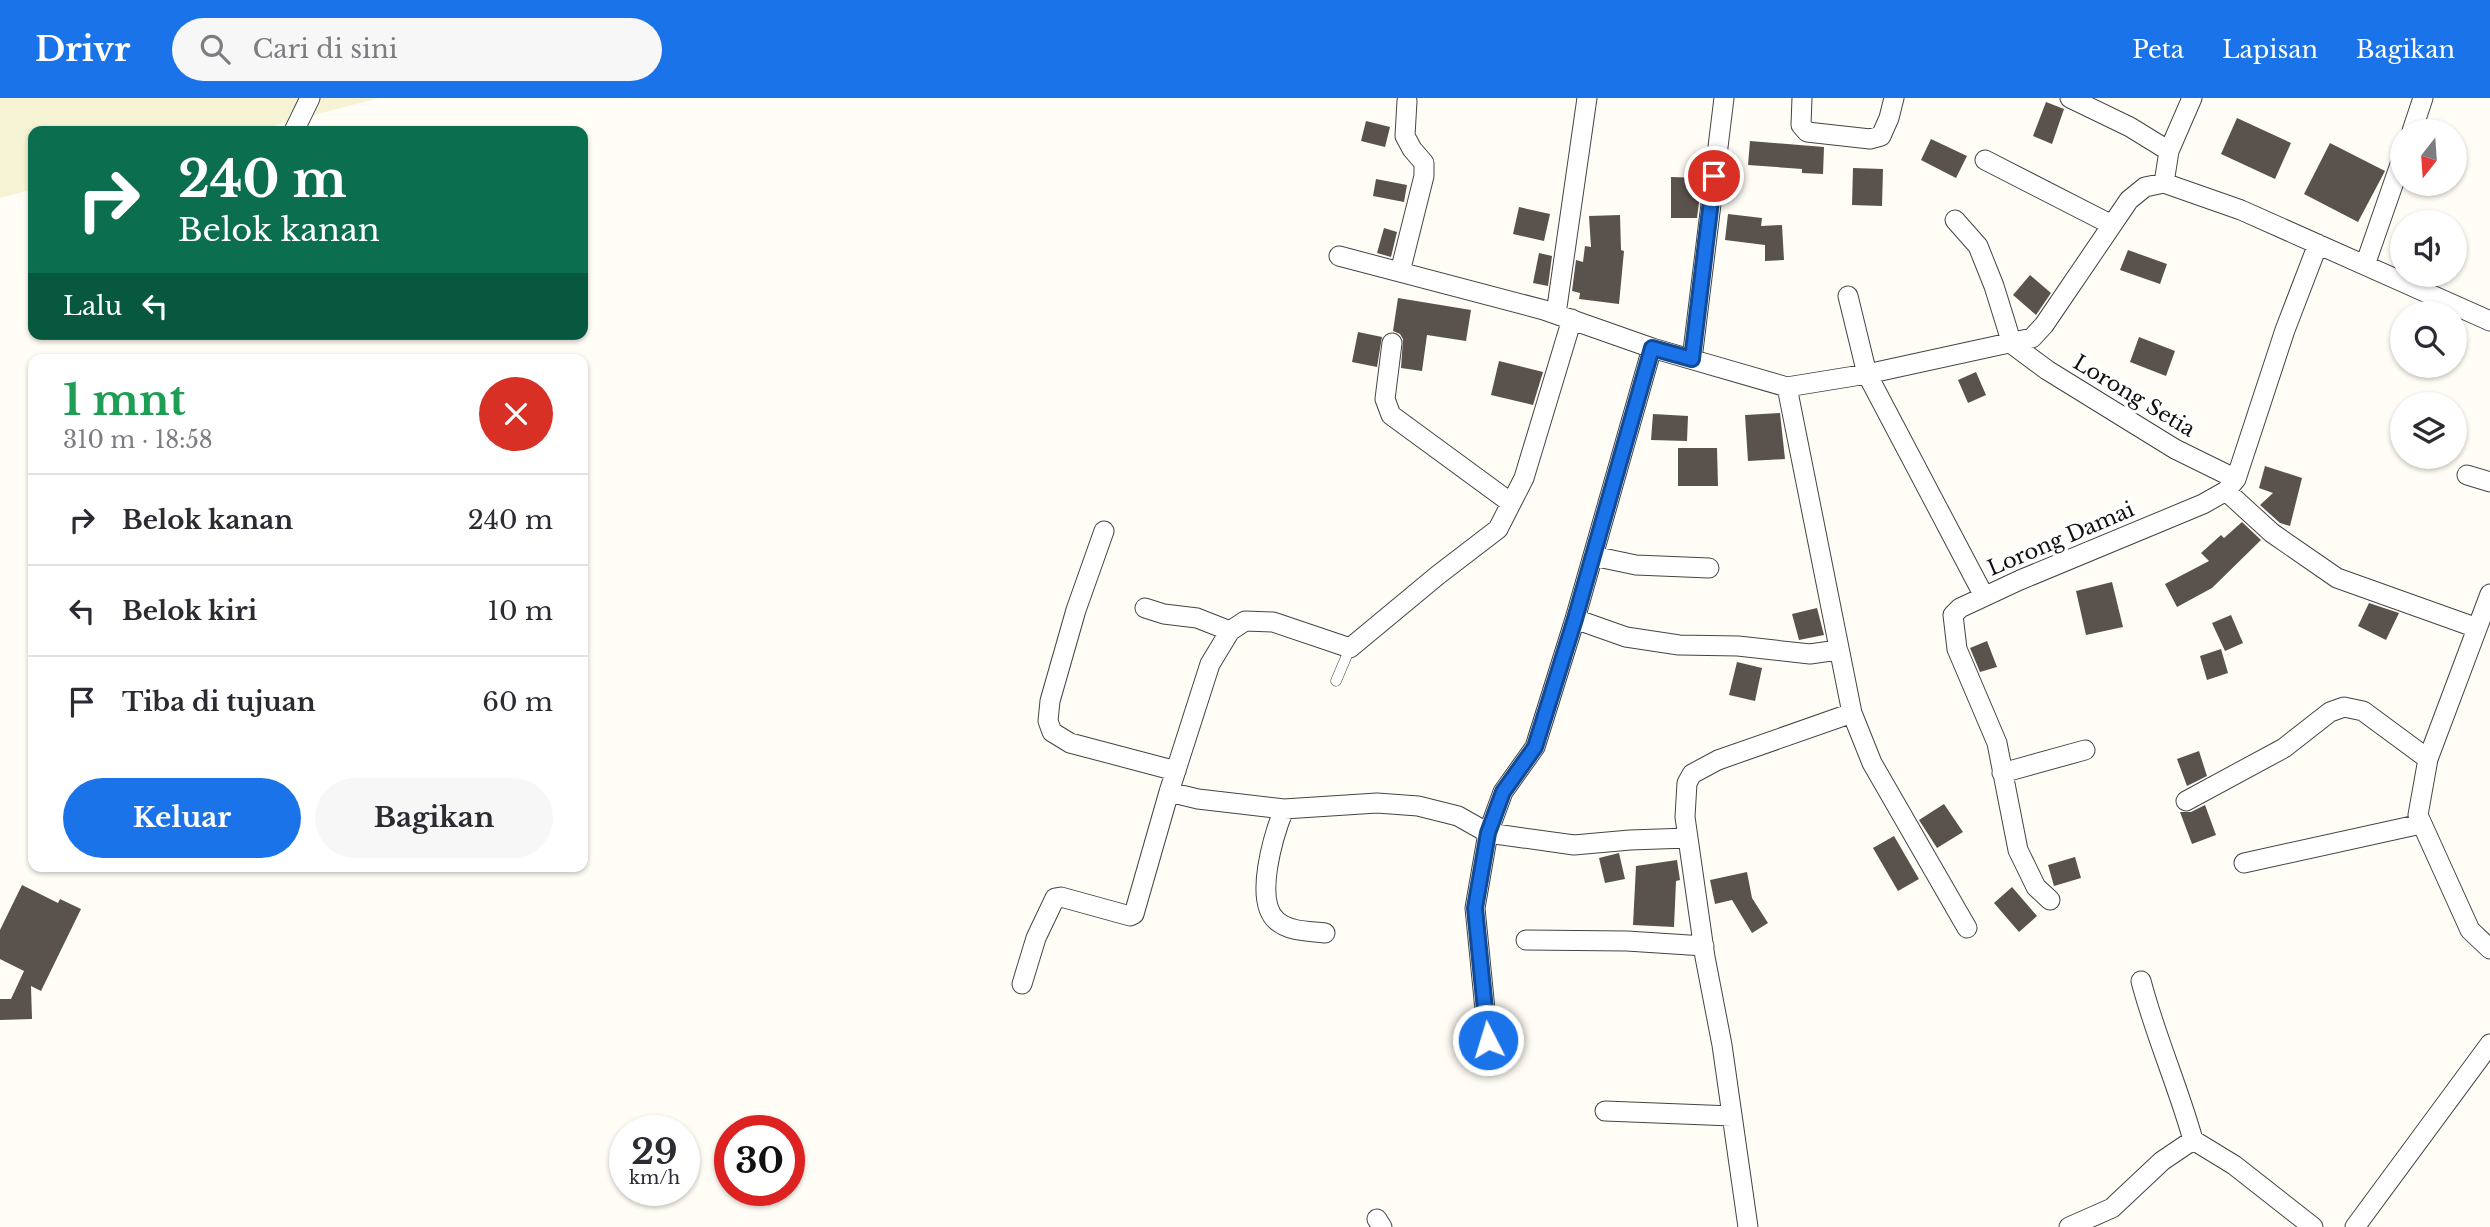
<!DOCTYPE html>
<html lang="id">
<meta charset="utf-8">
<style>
body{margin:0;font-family:"Libre Baskerville",serif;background:#f7f7f7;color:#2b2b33;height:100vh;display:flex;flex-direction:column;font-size:26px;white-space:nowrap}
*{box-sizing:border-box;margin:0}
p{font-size:23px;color:#7c7c81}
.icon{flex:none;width:38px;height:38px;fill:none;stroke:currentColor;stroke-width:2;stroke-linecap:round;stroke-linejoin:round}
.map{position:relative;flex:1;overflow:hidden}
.panel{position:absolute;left:28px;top:256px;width:560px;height:518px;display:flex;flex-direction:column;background:#fff;border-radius:14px;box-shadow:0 2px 5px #0004}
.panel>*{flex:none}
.guide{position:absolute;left:28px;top:28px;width:560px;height:214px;border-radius:14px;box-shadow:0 2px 5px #0004;background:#0b6e4f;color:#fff;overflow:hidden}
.needle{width:46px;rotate:197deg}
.tools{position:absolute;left:2390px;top:21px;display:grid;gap:14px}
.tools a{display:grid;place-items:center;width:77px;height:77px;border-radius:50%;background:#fff;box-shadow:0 2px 5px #0004;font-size:35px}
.speed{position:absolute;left:609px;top:1017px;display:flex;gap:14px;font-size:35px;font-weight:700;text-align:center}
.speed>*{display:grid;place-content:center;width:91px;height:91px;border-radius:50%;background:#fff;box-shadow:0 2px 5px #0004;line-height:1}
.speed small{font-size:18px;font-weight:400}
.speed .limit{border:10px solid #d22;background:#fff;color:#111}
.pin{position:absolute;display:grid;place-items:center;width:60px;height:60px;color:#fff;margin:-30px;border:4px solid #fff;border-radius:50%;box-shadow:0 2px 7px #0007}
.me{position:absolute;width:77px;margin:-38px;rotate:355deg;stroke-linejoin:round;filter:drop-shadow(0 0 5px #0008)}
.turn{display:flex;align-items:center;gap:24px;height:147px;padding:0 35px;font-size:32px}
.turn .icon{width:91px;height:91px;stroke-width:2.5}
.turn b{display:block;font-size:49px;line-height:60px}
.then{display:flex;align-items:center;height:66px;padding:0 35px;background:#0003;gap:14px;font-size:26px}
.round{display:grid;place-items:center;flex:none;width:74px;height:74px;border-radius:37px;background:#f7f7f7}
.summary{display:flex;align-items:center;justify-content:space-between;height:119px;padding:0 35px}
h1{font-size:42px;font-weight:700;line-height:52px;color:#1e9e55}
.action{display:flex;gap:14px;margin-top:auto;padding:14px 35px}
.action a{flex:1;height:80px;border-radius:42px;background:#1a73e8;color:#fff;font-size:28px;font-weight:700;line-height:80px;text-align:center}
.action a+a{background:#f7f7f7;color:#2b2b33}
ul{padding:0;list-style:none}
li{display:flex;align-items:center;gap:21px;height:91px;padding:0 35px;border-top:2px solid #e1e1e2}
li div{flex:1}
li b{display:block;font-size:26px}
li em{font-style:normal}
header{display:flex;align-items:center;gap:42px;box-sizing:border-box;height:98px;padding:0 35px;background:#1a73e8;color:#fff}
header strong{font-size:33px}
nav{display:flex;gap:38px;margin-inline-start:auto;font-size:24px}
.search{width:490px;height:63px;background:#f7f7f7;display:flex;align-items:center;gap:18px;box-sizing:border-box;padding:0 24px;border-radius:38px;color:#7c7c81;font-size:26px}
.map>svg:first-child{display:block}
</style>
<header>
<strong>Drivr</strong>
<div class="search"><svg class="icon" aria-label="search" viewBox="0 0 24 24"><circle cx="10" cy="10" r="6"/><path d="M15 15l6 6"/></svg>Cari di sini</div>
<nav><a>Peta</a><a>Lapisan</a><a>Bagikan</a></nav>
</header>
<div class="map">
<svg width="2490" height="1129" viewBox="0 0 2490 1129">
<rect width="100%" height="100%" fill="#fffdf5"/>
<path fill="#f6f3d4" d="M0,0H379L253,33H33V91L0,100Z"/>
<path fill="#5a524d" d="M2046,4L2064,11L2052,46L2033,38Z
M2237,20L2291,45L2275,81L2221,56Z
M1366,23L1390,29L1385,49L1361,43Z
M1931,41L1967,58L1956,80L1921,62Z
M1750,43L1824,49L1823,76L1802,75V71L1748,67Z
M2330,45L2385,73L2358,124L2304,96Z
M1853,70L1883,71L1882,108L1852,107Z
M1671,79L1702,80L1697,120H1671Z
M1376,81L1407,87L1404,104L1373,98Z
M1519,109L1550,116L1544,143L1513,136Z
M1728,116L1762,120L1761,128L1782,127L1784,162L1765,163V147L1725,142Z
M1620,117L1621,152L1624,153L1619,206L1579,201L1580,195L1572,193L1576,162L1583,164L1585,148L1591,149L1589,118Z
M1384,130L1397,134L1391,159L1377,155Z
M2128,152L2167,166L2160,186L2120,172Z
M1539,155L1552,158L1548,188L1533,185Z
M2030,177L2051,195L2036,217L2013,197Z
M1398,200L1471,212L1466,243L1427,237L1422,273L1401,270L1403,241L1400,236L1393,233Z
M1358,234L1382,239L1377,269L1352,264Z
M2139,239L2175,253L2166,278L2130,264Z
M1499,263L1543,274L1533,307L1491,297Z
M1976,274L1986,297L1968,305L1958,282Z
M1780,315L1785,361L1748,363L1745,317Z
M1653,316L1688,318L1687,343L1651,342Z
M1678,350H1717L1718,388H1678Z
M2265,368L2302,380L2290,428L2280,425L2260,407L2273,395L2259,390Z
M2242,424L2261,442L2212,490L2177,509L2165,486L2209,463L2201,455L2221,437L2224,440Z
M2112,484L2123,529L2086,537L2076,493Z
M2369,505L2399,515L2386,542L2358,528Z
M1817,510L1824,537L1799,542L1792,516Z
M2231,517L2243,545L2225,553L2212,525Z
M1987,543L1997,569L1980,574L1970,550Z
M2221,551L2228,575L2207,582L2200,558Z
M1737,564L1762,570L1755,603L1729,597Z
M2199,653L2207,678L2187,688L2177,661Z
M1944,706L1963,734L1937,750L1919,722Z
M2205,707L2216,737L2192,746L2180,714H2191Z
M1894,738L1919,781L1898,793L1873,750Z
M1619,755L1625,781L1605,785L1599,760Z
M2075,759L2081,780L2054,788L2048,767Z
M1677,762L1680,782L1676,783L1674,829L1633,827L1636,768Z
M1747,774L1752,800L1768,825L1752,835L1732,802L1715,806L1710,782Z
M22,787L58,805L60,801L81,811L41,893L31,888L32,921L0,922V901H11L24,873L0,861V832Z
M2012,789L2037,818L2019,834L1994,805Z"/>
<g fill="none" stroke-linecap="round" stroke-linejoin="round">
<defs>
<path id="lane" d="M1336,583L1350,550"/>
<path id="street" d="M1802,0L1801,27L1807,34L1870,41L1881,38L1889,20L1894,0
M2070,0L2130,29L2169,53
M294,33L310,0
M2412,33L2423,0
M1985,62L2112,127
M2164,85L2169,53L2192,0
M1955,122L1978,148L1994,188L2012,246L2047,272L2175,351L2236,381
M1339,158L1544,212L1652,250L1787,289L1867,276L2032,240L2044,227L2129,102L2145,89L2164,85L2241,112L2490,223
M2365,167L2403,58
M1400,174L1424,78V65L1412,51L1405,38L1407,3
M1848,198L1867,276L1984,498
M1556,216L1587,0
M1392,245L1385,301L1391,317L1511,405
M1692,261L1724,0
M1787,289L1852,615L1872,665L1967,830
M2467,377L2490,384
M2226,393L2272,435L2337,480L2477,530
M1104,433L1076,512L1050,603L1048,623L1052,634L1070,645L1176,673
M1593,458L1636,467L1709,470
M2490,496L2428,661L2418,717L2470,832L2490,851
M1145,510L1164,516L1197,520L1230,533
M1575,521L1626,539L1679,547L1738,548L1810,556L1838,552
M2002,675L2085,652
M1169,694L1198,701L1284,711L1377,705L1418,708L1458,718L1488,735L1574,747L1630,742L1688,740
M2186,703L2284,650L2330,614L2344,609L2363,613L2428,661
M1284,711C1274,736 1253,803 1277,823C1290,834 1309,833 1325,835
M2244,765L2421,726
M2050,802L2036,789L2018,752L1997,645L1957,551L1953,517L1960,510L2020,482L2203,406L2226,393L2236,381L2285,232L2318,146
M1526,842L1627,843L1704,848
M2141,883C2155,937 2178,988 2193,1042
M1022,886L1036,840L1055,800L1061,799L1130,818L1134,816L1169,694L1210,566L1230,533L1245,523L1273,524L1350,550L1438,477L1498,431L1524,380L1572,221
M1488,942L1475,810L1488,735L1503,694L1535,649L1575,521L1652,250
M1605,1013L1732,1018
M1377,1121L1382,1129
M1748,1129L1722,947L1705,859L1685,719L1687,685L1692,676L1718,662L1852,615
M2069,1129L2112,1110L2162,1063L2193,1042L2234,1067L2313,1129
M2355,1129L2490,946"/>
</defs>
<use href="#lane" stroke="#444" stroke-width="11"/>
<use href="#street" stroke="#444" stroke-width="21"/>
<use href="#lane" stroke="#fff" stroke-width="10"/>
<use href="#street" stroke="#fff" stroke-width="19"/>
</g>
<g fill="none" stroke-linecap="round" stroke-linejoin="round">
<defs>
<path id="route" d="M1488,942L1475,810L1488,735L1503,694L1535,649L1575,521L1652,250L1692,261L1714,78"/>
</defs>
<use href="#route" stroke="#114b97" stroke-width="18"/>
<use href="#route" stroke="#1a73e8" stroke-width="12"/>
</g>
<g text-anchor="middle" stroke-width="7" stroke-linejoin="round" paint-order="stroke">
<g font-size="21" fill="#111" stroke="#fff">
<text transform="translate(2134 298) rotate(31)" y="7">Lorong Setia</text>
<text transform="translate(2061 441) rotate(-23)" y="7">Lorong Damai</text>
</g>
</g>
</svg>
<div class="tools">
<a><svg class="needle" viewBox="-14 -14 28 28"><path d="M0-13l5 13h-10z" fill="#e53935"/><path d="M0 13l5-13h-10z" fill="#7c7c81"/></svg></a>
<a><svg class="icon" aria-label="sound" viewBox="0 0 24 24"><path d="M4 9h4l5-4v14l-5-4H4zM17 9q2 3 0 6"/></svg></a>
<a><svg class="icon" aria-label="search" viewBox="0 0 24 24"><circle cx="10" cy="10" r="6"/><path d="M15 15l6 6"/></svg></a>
<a><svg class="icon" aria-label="layers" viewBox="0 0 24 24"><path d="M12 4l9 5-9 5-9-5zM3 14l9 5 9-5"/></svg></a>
</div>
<div class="speed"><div>29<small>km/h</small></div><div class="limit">30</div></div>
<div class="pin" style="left:1714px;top:78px;background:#d93025"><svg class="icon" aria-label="arrive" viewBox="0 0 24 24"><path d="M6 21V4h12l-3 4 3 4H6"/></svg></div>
<svg class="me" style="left:1488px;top:942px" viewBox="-20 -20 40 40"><circle r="17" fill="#1a73e8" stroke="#fff" stroke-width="3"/><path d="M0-11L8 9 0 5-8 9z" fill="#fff"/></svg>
<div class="guide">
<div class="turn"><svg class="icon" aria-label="right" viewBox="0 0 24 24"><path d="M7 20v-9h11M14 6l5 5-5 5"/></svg><div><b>240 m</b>Belok kanan</div></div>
<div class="then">Lalu<svg class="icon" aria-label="left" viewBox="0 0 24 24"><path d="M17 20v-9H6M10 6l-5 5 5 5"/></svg></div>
</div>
<section class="panel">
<div class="summary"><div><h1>1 mnt</h1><p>310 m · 18:58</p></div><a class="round" style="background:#d93025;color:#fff"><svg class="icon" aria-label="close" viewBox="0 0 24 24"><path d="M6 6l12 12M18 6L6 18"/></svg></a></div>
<ul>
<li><svg class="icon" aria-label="right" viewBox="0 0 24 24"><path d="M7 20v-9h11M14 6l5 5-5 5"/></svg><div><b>Belok kanan</b></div><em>240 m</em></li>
<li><svg class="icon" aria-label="left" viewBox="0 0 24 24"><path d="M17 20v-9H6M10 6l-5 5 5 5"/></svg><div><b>Belok kiri</b></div><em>10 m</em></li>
<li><svg class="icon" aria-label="arrive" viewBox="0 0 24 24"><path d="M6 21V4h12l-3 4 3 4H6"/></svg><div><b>Tiba di tujuan</b></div><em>60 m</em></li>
</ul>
<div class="action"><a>Keluar</a><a>Bagikan</a></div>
</section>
</div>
